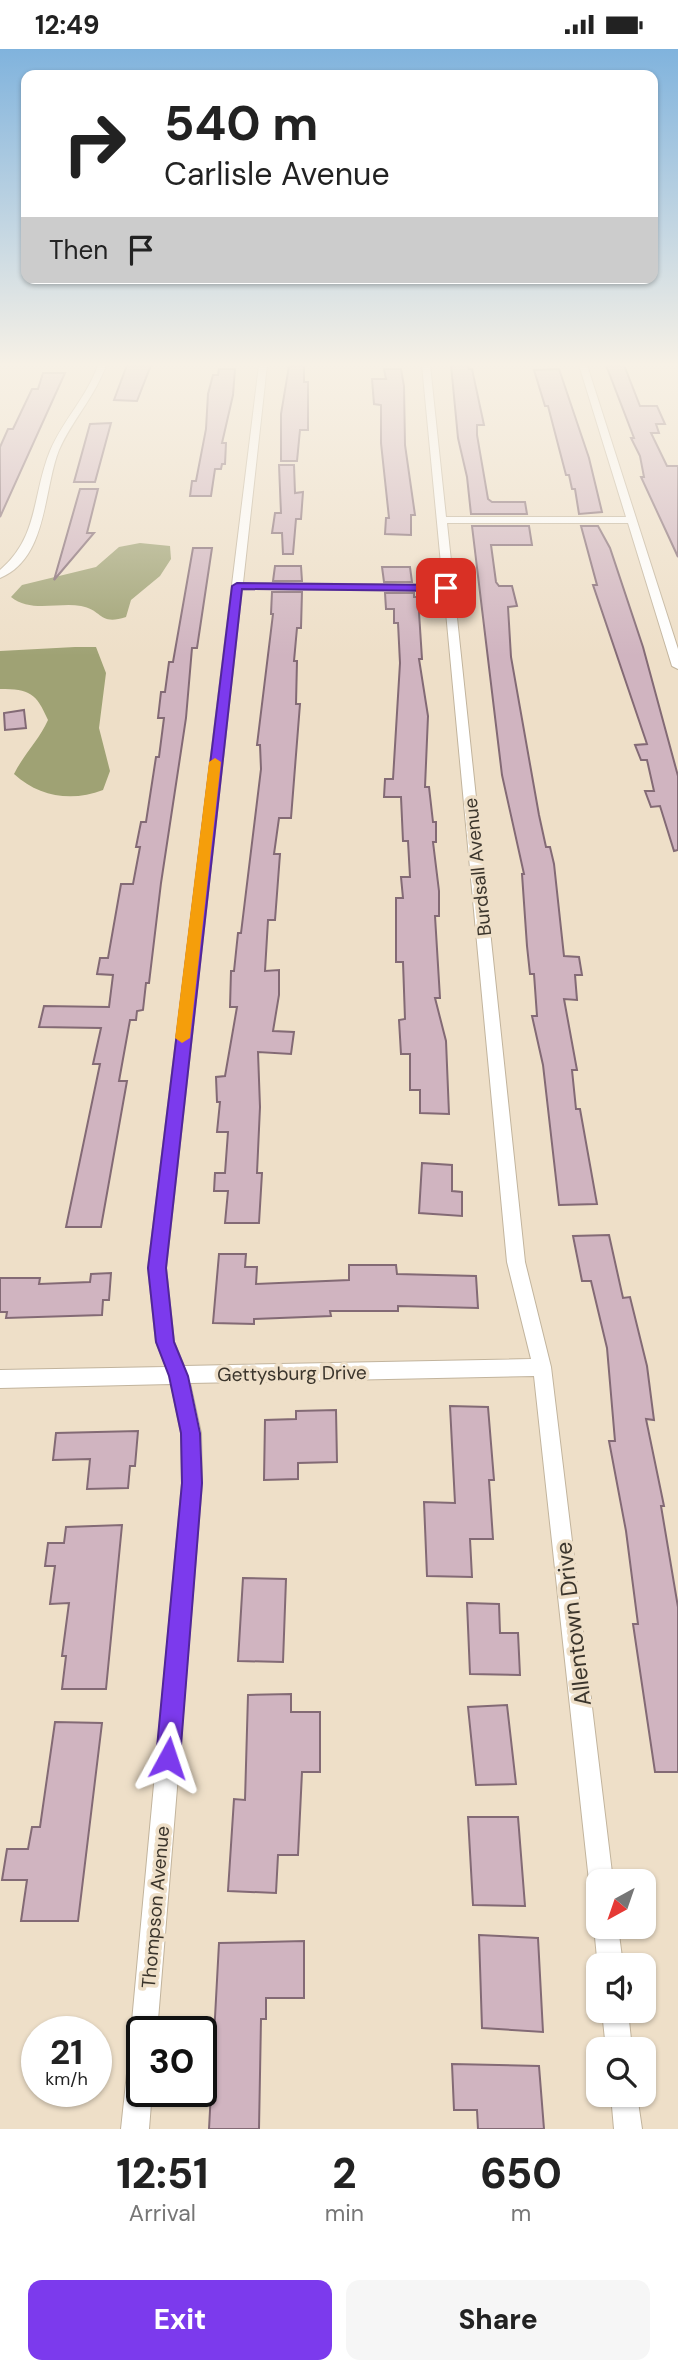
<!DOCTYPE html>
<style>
body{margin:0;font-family:"DM Sans",sans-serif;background:#f6f6f6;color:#222;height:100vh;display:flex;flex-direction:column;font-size:26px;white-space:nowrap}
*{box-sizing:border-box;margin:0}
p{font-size:23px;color:#767676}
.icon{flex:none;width:38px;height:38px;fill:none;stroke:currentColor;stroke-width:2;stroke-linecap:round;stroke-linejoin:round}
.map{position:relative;height:2080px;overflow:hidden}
.panel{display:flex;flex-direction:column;background:#fff;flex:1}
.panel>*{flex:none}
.top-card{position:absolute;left:21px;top:21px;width:637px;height:214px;border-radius:14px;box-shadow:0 2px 5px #0004;background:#fff;color:#222;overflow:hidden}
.needle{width:46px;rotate:220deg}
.buttons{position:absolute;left:586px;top:1820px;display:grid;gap:14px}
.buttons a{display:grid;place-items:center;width:70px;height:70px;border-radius:14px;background:#fff;box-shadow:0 2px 5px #0004;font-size:35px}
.speed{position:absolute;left:21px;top:1967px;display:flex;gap:14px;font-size:35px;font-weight:700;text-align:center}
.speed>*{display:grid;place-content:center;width:91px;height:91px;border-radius:50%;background:#fff;box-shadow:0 2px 5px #0004;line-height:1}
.speed small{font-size:18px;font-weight:400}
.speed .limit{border:4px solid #111;border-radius:10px;background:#fff;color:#111}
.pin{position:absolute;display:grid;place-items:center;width:60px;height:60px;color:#fff;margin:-30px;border-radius:14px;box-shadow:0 4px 10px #0006}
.me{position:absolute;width:77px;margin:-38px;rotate:5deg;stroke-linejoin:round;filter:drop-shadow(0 0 5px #0008)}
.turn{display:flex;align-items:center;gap:24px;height:147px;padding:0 28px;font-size:32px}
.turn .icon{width:91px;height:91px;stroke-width:2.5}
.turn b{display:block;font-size:49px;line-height:60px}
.then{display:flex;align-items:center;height:66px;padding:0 28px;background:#0003;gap:14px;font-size:26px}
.eta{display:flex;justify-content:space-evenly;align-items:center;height:119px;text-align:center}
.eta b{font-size:42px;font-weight:800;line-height:49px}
.cta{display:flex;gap:14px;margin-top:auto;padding:14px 28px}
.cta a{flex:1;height:80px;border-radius:14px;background:#7c3aed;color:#fff;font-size:28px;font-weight:800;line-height:80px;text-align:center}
.cta a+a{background:#f6f6f6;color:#222}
.status{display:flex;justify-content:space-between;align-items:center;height:49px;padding:0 35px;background:#fff;direction:ltr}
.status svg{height:19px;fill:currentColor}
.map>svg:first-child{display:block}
</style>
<div class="status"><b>12:49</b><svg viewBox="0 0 49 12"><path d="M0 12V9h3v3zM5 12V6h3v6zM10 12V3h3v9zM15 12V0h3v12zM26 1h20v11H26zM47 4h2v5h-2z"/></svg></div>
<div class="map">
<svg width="678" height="2080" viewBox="0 0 678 2080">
<rect width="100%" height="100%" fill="#eedfc8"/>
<path fill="#9fa274" d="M140,494L170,497L171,510L160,527L131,551L126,568C99,577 103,561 81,557C59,553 30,564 11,548L22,536L96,518L119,498Z
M75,598H96L106,624L99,679L110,722L103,741C72,753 39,748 14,725C24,705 39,691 48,671C36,644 30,640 0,640V602Z"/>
<path fill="#d0b4c0" stroke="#836a75" stroke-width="2" d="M127,316H151L137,352L114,351Z
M451,316H467L469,320H472L484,376H477V386L488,450L492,453H525L527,465H471L467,428L458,389Z
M606,316H624L640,357H657L665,375H656L659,384H651L667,417H678V508L641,428H644L640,407L631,389H634Z
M289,317H304V333H308V381H300L297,412H281V365Z
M219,320H235L233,346L222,394H226L225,415H222L221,420H215L211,447H190L192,432H196L206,380L208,345L213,326H218Z
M384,320H401L404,337L405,396L415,466H411V486L385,485L386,469H389L381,394V356L374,355L372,330H386Z
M559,320L589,409L602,463L579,465L575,440H572L569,426H566L548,357H545L534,321Z
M43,324H65L0,468V398L8,380H13L32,340H38Z
M111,374L95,433H74L90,375Z
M279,416H294L295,444L303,443L301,470H296L293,505H283L282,484H272L275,464H281Z
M80,440H98L87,484H94L54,531Z
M472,477H529L532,496H491L496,533L499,537H512L517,557L508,558L511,608L539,766L546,798H550L554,815L564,907L579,908L582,926H575L577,951L564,950L577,1021H572L576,1060H580L597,1155L559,1156L543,1016L532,967H537L534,925H530L527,897L522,825H524L502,726Z
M581,477H598L610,499L643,598L678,727V801L674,802L660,757L651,758L645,742H654L647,711H641L635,696L647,695L593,536H597Z
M193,499H212L197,599H192L186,669L161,834L149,934H146L143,961L137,962L136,971H130L119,1032H127L101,1178H66L100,1015H93L101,979L39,978L44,957L109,958L113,926L97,925L100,909H108L121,835H133L140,798H136L141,773H146L156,708H159L164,669H158L161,643H165L169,613H173Z
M275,517H301L302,532H273Z
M382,518H410L412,533H384Z
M272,543H302L301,579H297L294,612H297L296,655H300L291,769H279L274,805H280L275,871H268L265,922L279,921V946L273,982L294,983L291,1005L258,1003L260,1058L257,1124H262L259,1174H225L228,1142H214L215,1124H225L228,1083H217L220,1053H217L216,1028L225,1027L237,958H230L231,922H234L238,884H241L261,720L260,696H257L273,565H271Z
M385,544H414V548H418L422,610H419L428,667L425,738H429L433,773H436V793H433L439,842V867H435L440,949H435L446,992L449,1065L420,1064V1041H410V1005H401L399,971L405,970L403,913H396V849H403L401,828H410L408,792H403L401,748H384L385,730H393L400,614L398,574H394V560H386Z
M24,661L26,679L5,681L4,664Z
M422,1114L452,1116V1142L462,1143V1167L419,1164Z
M609,1186L623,1249L630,1248L647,1317L654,1371L646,1370L664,1457H661L678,1558V1723H655L633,1575H638L626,1482L609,1392H615L607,1299L591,1232H582L573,1187Z
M219,1205H246L245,1218H257L256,1235L349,1231V1216H396L397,1225L476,1227L478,1259L398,1257V1262H330L331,1267L254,1270V1275L213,1274Z
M111,1224L109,1251H103L102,1266L6,1269L7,1263H0V1229H40L39,1235L90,1233L91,1225Z
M450,1357L488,1358L494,1431H489L493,1490H470L472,1528L427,1527L424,1453L455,1454Z
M336,1361L337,1413L298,1414V1430L264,1431L265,1371L296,1370V1362Z
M138,1382L135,1417H130L128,1439L87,1440L90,1410L53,1411L56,1384Z
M122,1476L106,1640H62L66,1607H62L69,1554L50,1555L55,1517H45L48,1494H64L66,1478Z
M243,1529L286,1530L283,1613L238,1612Z
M467,1554L499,1555L500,1584H518L520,1626L470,1625Z
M291,1645V1663H320V1723H302L298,1806H278L276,1844L228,1842L234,1750L245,1751L248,1646Z
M507,1656L516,1735L476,1736L468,1658Z
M55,1673L102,1674L78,1872H21L27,1831H2L7,1800H28L32,1778H40Z
M468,1768H518L525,1857L473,1856Z
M479,1886L538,1889L543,1983L482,1979Z
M304,1892V1949H266V1970H261L259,2080H209L219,1894Z
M452,2015L539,2017L544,2080H478L477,2061H454Z"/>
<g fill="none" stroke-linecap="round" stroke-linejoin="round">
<defs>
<path id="street" d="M98,316H106C95,348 72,371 59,401C43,441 48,509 0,529V521C39,488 32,446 50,402C63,371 87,348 98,316Z
M259,316H267L243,534L443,536L422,316H430L446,468H626L579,316H587L678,600V620L672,617L628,474H447L525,1213L551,1318L613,1832H598V1843L592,1841L589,1832L534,1327L190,1334L201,1384L202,1434L157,1983H142V2042H152L149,2080H121L129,2006L133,1997L139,1994L135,1992L131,1983L182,1434L181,1384L171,1335L0,1339V1321L166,1318L156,1293L148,1219ZM242,540L444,542L507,1213L531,1310L184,1317L174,1293L166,1219Z
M598,1869V1878H618L623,1916H598V1919L594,1878Z
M602,1962H628L632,2000H606Z
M611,2046H637L642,2080H614Z"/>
</defs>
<use href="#street" stroke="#c2b49d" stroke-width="2"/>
<use href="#street" fill="#fff" fill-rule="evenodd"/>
</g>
<linearGradient id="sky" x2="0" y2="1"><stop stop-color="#80b3dd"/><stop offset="0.52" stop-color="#f7f1e6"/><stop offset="1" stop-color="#f7f1e6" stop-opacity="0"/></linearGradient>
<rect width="678" height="607" fill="url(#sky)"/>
<path fill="#7c3aed" stroke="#51269a" stroke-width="2" d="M237,534L446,536L451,539L446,542L242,540L166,1219L174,1293L188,1327L200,1384L202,1434L180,1709L176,1717L168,1720L160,1717L156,1709L182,1434L181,1384L169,1327L156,1293L148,1219L232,537Z"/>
<path fill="#f59e0b" d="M215,709L221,713L190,989L182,994L175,989L209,713Z"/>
<g text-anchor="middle" stroke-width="7" stroke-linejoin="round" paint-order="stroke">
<g font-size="19" fill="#3b352c" stroke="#eedfc8">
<text transform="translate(477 818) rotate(-96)" y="7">Burdsall Avenue</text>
<text transform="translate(292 1324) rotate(-1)" y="7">Gettysburg Drive</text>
<text transform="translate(155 1858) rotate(-85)" y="7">Thompson Avenue</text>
</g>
<g font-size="23" fill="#3b352c" stroke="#eedfc8">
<text transform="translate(573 1575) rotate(-97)" y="8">Allentown Drive</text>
</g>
</g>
</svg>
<div class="buttons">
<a><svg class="needle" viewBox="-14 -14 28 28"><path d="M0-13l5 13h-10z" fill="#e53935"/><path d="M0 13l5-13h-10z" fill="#767676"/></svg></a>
<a><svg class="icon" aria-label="sound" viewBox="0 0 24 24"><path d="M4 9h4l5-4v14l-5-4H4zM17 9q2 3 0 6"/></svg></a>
<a><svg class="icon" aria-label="search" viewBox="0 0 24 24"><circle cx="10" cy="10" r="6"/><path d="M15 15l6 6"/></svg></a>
</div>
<div class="speed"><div>21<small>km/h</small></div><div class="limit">30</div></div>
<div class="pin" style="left:446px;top:539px;background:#d93025"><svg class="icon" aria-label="arrive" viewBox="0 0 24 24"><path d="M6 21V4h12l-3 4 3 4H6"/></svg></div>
<svg class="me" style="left:168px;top:1709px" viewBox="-20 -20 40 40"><path d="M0-17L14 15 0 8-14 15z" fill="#7c3aed" stroke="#fff" stroke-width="4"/></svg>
<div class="top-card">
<div class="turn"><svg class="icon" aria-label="right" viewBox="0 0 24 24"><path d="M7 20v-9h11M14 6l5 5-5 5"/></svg><div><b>540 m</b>Carlisle Avenue</div></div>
<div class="then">Then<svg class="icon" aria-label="arrive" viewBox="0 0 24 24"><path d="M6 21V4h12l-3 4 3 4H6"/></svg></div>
</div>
</div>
<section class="panel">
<div class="eta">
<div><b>12:51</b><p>Arrival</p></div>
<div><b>2</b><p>min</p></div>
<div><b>650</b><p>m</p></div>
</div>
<div class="cta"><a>Exit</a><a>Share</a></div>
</section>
